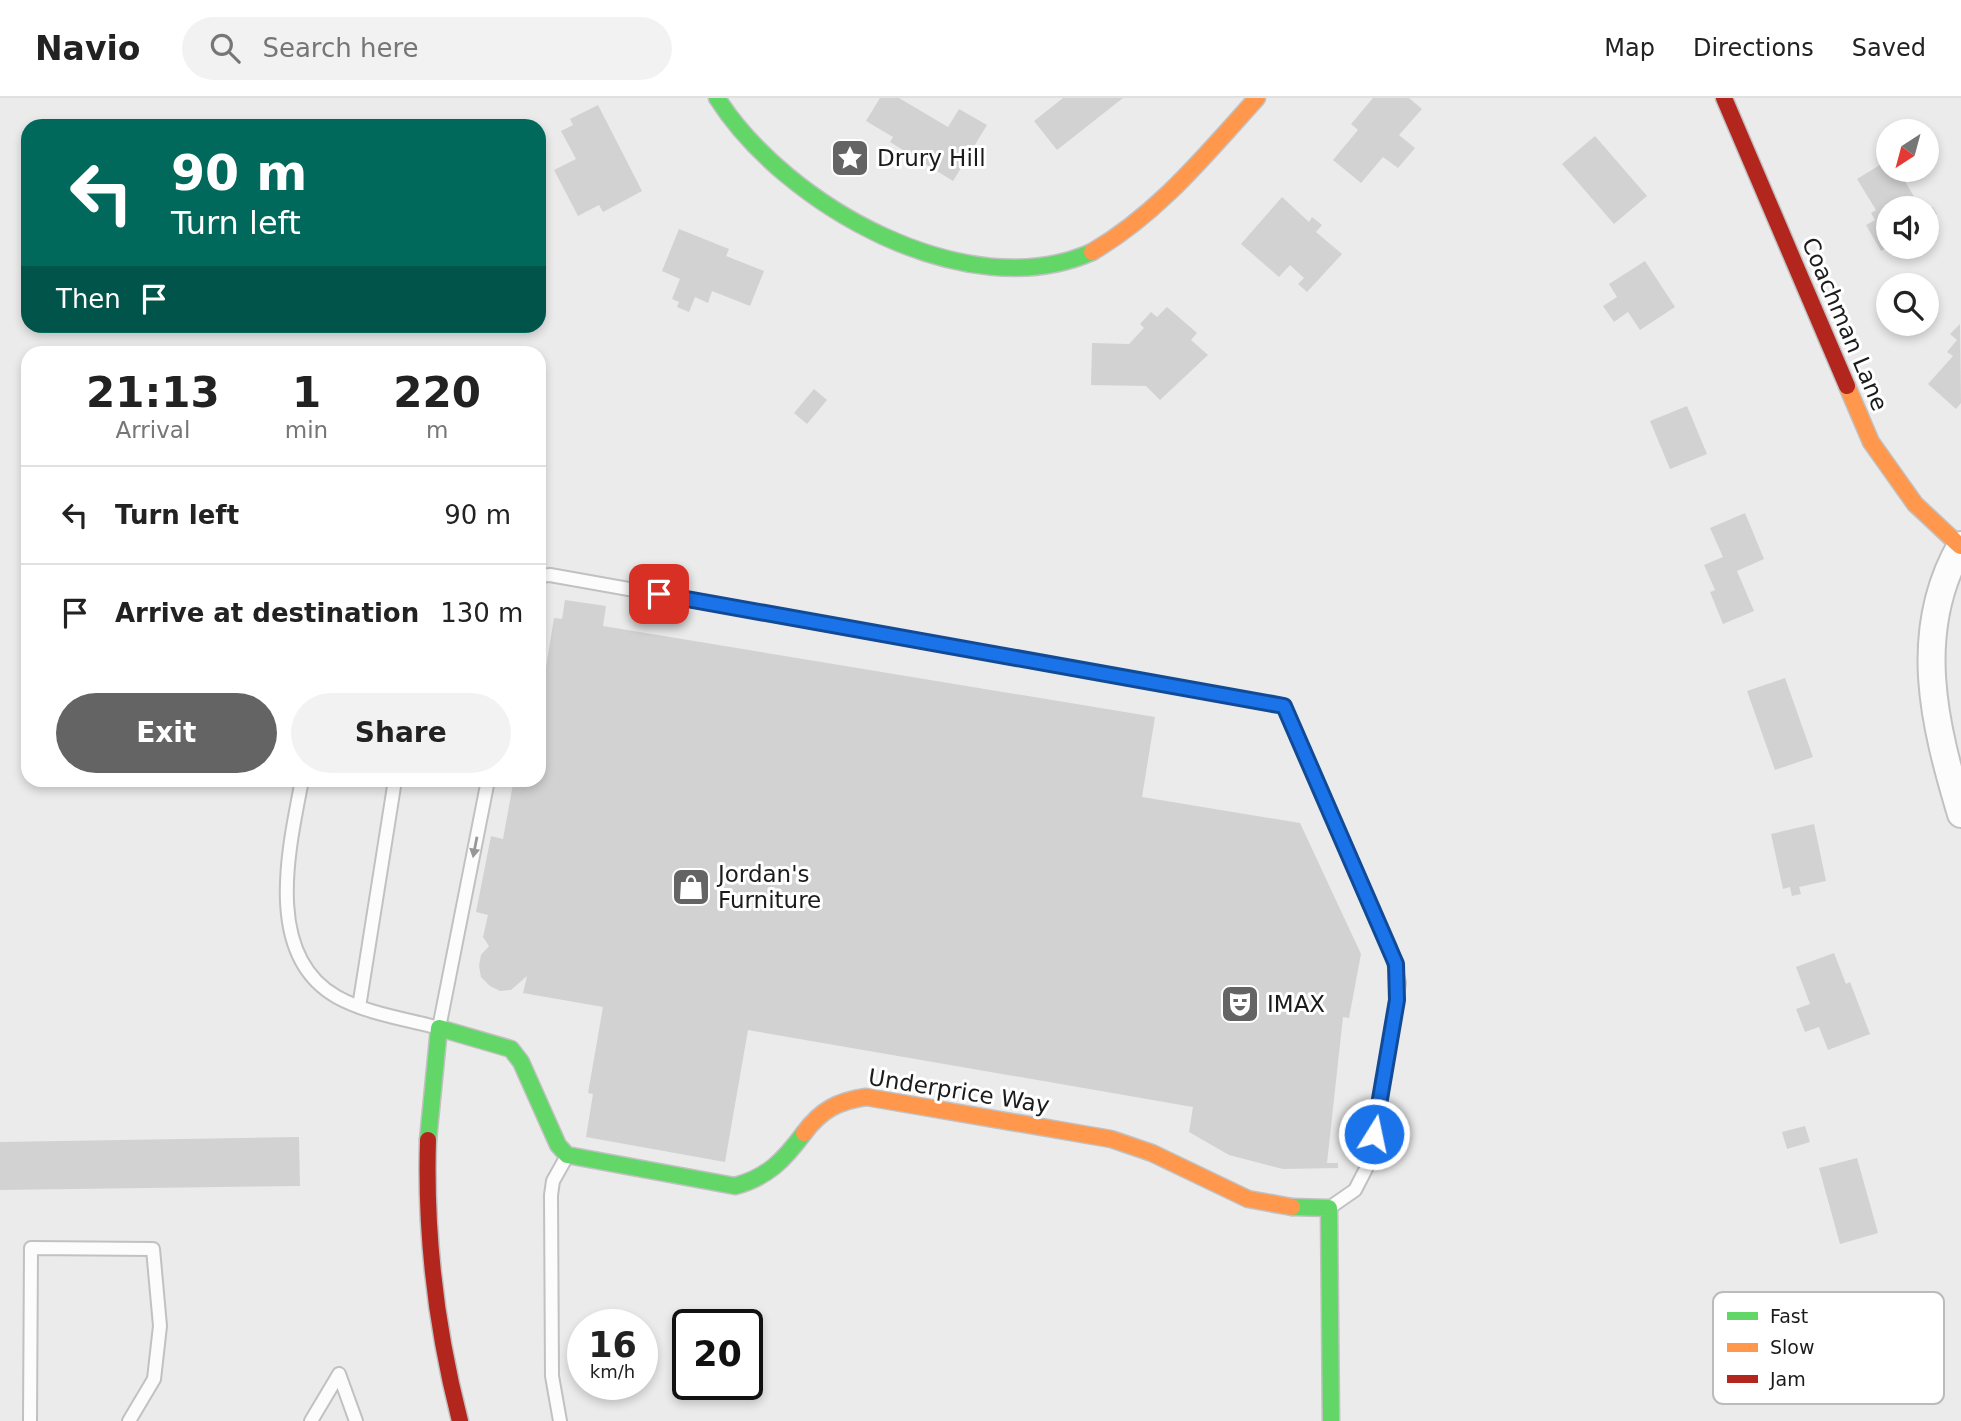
<!DOCTYPE html>
<style>
body{margin:0;font-family:"DejaVu Sans",sans-serif;background:#f2f2f2;color:#222;height:100vh;display:flex;flex-direction:column;font-size:26px;white-space:nowrap}
*{box-sizing:border-box;margin:0}
p{font-size:23px;color:#767676}
.icon{flex:none;width:38px;height:38px;fill:none;stroke:currentColor;stroke-width:2;stroke-linecap:round;stroke-linejoin:round}
.map{position:relative;flex:1;overflow:hidden}
.side{position:absolute;left:21px;top:248px;width:525px;height:441px;display:flex;flex-direction:column;background:#fff;border-radius:21px;box-shadow:0 4px 10px #0003}
.side>*{flex:none}
.banner{position:absolute;left:21px;top:21px;width:525px;height:214px;border-radius:21px;box-shadow:0 4px 10px #0003;background:#00695c;color:#fff;overflow:hidden}
.needle{width:46px;rotate:216deg}
.tools{position:absolute;left:1876px;top:21px;display:grid;gap:14px}
.tools a{display:grid;place-items:center;width:63px;height:63px;border-radius:50%;background:#fff;box-shadow:0 4px 10px #0003;font-size:35px}
.speed{position:absolute;left:567px;top:1211px;display:flex;gap:14px;font-size:35px;font-weight:700;text-align:center}
.speed>*{display:grid;place-content:center;width:91px;height:91px;border-radius:50%;background:#fff;box-shadow:0 4px 10px #0003;line-height:1}
.speed small{font-size:18px;font-weight:400}
.speed .limit{border:4px solid #111;border-radius:10px;background:#fff;color:#111}
.pin{position:absolute;display:grid;place-items:center;width:60px;height:60px;color:#fff;margin:-30px;border-radius:14px;box-shadow:0 4px 10px #0006}
.me{position:absolute;width:77px;margin:-38px;rotate:10deg;stroke-linejoin:round;filter:drop-shadow(0 0 5px #0008)}
.turn{display:flex;align-items:center;gap:24px;height:147px;padding:0 35px;font-size:32px}
.turn .icon{width:91px;height:91px;stroke-width:2.5}
.turn b{display:block;font-size:49px;line-height:60px}
.then{display:flex;align-items:center;height:66px;padding:0 35px;background:#0003;gap:14px;font-size:26px}
.eta{display:flex;justify-content:space-evenly;align-items:center;height:119px;text-align:center}
.eta b{font-size:42px;font-weight:600;line-height:49px}
.cta{display:flex;gap:14px;margin-top:auto;padding:14px 35px}
.cta a{flex:1;height:80px;border-radius:42px;background:#646465;color:#fff;font-size:28px;font-weight:600;line-height:80px;text-align:center}
.cta a+a{background:#f2f2f2;color:#222}
ul{padding:0;list-style:none}
li{display:flex;align-items:center;gap:21px;height:98px;padding:0 35px;border-top:2px solid #e0e0e0}
li div{flex:1}
li b{display:block;font-size:26px}
li em{font-style:normal}
header{display:flex;align-items:center;gap:42px;box-sizing:border-box;height:98px;padding:0 35px;background:#fff;border-bottom:2px solid #e0e0e0}
header strong{font-size:33px}
nav{display:flex;gap:38px;margin-inline-start:auto;font-size:24px}
.search{width:490px;height:63px;background:#f2f2f2;display:flex;align-items:center;gap:18px;box-sizing:border-box;padding:0 24px;border-radius:38px;color:#767676;font-size:26px}
.map>svg:first-child{display:block}
</style>
<header>
<strong>Navio</strong>
<div class="search"><svg class="icon" aria-label="search" viewBox="0 0 24 24"><circle cx="10" cy="10" r="6"/><path d="M15 15l6 6"/></svg>Search here</div>
<nav><a>Map</a><a>Directions</a><a>Saved</a></nav>
</header>
<div class="map">
<svg width="1961" height="1323" viewBox="0 0 1961 1323">
<rect width="100%" height="100%" fill="#ebebec"/>
<path fill="#d2d2d3" d="M880,0H899L948,29L959,11L987,27L953,83L890,44L893,39L866,23Z
M1063,0H1123L1057,52L1034,23Z
M1373,0H1409L1422,11L1399,37L1415,50L1398,70L1383,59L1361,85L1333,62L1358,32L1351,26Z
M598,7L642,93L603,114L599,107L578,118L554,72L576,61L561,33L573,27L570,21Z
M1595,38L1647,98L1614,126L1562,66Z
M1888,62V72H1898L1921,110H1888V149L1881,153L1866,127L1875,122L1871,115L1876,112L1857,81Z
M1282,99L1309,124L1312,119L1322,127L1316,134L1342,156L1307,194L1298,186L1304,180L1290,167L1279,179L1241,146Z
M1933,109L1937,116L1931,120L1939,133L1927,140V112Z
M679,131L729,151L726,158L764,173L750,208L712,193L708,205L695,199L689,214L677,209L679,204L672,201L680,181L662,173Z
M1645,163L1675,209L1640,232L1628,214L1614,224L1603,208L1617,199L1609,186Z
M1167,209L1197,235L1191,242L1208,257L1160,302L1146,288L1091,287L1092,245L1129,246L1144,230L1140,226L1151,214L1157,219Z
M1960,226L1961,305L1956,311L1928,286L1953,258L1947,254L1957,242L1950,236Z
M814,291L827,302L807,326L794,315Z
M1687,308L1707,356L1670,371L1650,323Z
M1745,415L1764,461L1737,473L1754,513L1723,526L1710,494L1715,492L1704,467L1723,459L1710,430Z
M565,502L606,508L603,528L1155,619L1142,699L1300,725L1361,856L1349,920L1343,919L1327,1065H1338V1070L1283,1071L1229,1057L1189,1034L1193,1009L748,932L725,1064L586,1039L593,996L588,995L603,909L523,895L527,878L511,892L500,893L490,888L481,879L479,868L481,857L489,848L483,839L488,817L476,814L491,738L503,741L513,686L526,688L527,682H539V612L554,520L562,521Z
M1785,580L1813,659L1775,672L1747,593Z
M1814,726L1826,783L1799,789L1801,796L1792,798L1790,789L1783,791L1771,736Z
M1834,855L1846,886L1850,884L1870,936L1828,952L1819,929L1805,934L1796,911L1810,906L1796,869Z
M1805,1028L1810,1044L1787,1051L1782,1034Z
M299,1039L300,1088L0,1092V1044Z
M1857,1060L1878,1135L1840,1146L1819,1070Z"/>
<g fill="none" stroke-linecap="round" stroke-linejoin="round">
<defs>
<path id="lane" d="M539,478L550,477L1284,608L1390,849L1399,885L1370,1063L1355,1092L1332,1108
M302,682C289,750 263,857 337,899C368,916 406,921 439,930L488,682
M359,909L395,682
M30,1323L31,1150L153,1151L160,1228L154,1281L129,1323
M311,1323L339,1276L356,1323
M560,1323L552,1278L551,1097L553,1083L567,1058"/>
<path id="street" d="M1961,447C1911,534 1934,626 1961,716"/>
<path id="fast" d="M717,0C785,107 967,210 1092,154
M428,1042L439,930L511,951L521,964L558,1047L567,1057L735,1088C768,1079 784,1062 804,1035
M1292,1109L1329,1110L1331,1323"/>
<path id="slow" d="M1092,154C1159,115 1206,56 1257,0
M1847,288L1871,344L1915,406L1960,448
M804,1035C821,1012 838,1003 866,999L1111,1041L1152,1055L1248,1101L1292,1109"/>
<path id="jam" d="M1724,0L1847,288
M428,1042C425,1138 436,1230 460,1323"/>
</defs>
<use href="#lane" stroke="#c1c1c2" stroke-width="16"/>
<use href="#street" stroke="#c1c1c2" stroke-width="30"/>
<use href="#fast" stroke="#c1c1c2" stroke-width="19"/>
<use href="#slow" stroke="#c1c1c2" stroke-width="19"/>
<use href="#jam" stroke="#c1c1c2" stroke-width="19"/>
<use href="#lane" stroke="#fcfcfc" stroke-width="12"/>
<use href="#street" stroke="#fcfcfc" stroke-width="26"/>
<use href="#fast" stroke="#63d668" stroke-width="16"/>
<use href="#slow" stroke="#ff974d" stroke-width="16"/>
<use href="#jam" stroke="#b3261e" stroke-width="16"/>
</g>
<defs><path id="oneway-solid" d="M-6-.8H1V-3.2L6.5 0L1 3.2V.8H-6Z" transform="scale(1.75)"/></defs>
<use fill="#979797" href="#oneway-solid" transform="translate(475 749) rotate(101)"/>
<g fill="none" stroke-linecap="round" stroke-linejoin="round">
<defs>
<path id="route" d="M659,496L1284,608L1396,866L1397,902L1374,1036"/>
</defs>
<use href="#route" stroke="#114b97" stroke-width="18"/>
<use href="#route" stroke="#1a73e8" stroke-width="12"/>
</g>
<defs>
<symbol id="sight-square" viewBox="-11 -11 22 22"><rect x="-9" y="-9" width="18" height="18" rx="4" fill="#646465" stroke="#fff"/><path d="M0-6L1.8-2.2L6-1.7L2.9 1.2L3.7 5.4L0 3.3L-3.7 5.4L-2.9 1.2L-6-1.7L-1.8-2.2Z" fill="#fff"/></symbol>
<symbol id="shop-square" viewBox="-11 -11 22 22"><rect x="-9" y="-9" width="18" height="18" rx="4" fill="#646465" stroke="#fff"/><path d="M-5-2.5h2.3a2.7 3.5 0 0 1 5.4 0H5L5.5 6h-11ZM-1.5-2.5h3a1.5 2.3 0 0 0-3 0Z" fill="#fff"/></symbol>
<symbol id="theatre-square" viewBox="-11 -11 22 22"><rect x="-9" y="-9" width="18" height="18" rx="4" fill="#646465" stroke="#fff"/><path d="M-5-5.5Q0-4 5-5.5V0Q5 5 0 6Q-5 5-5 0ZM-3.3-2.5H-1v1.5H-3.3ZM1-2.5H3.3v1.5H1ZM-2.8 1Q0 5.5 2.8 1Z" fill="#fff"/></symbol>
</defs>
<g fill-rule="evenodd">
<use href="#sight-square" x="828" y="38" width="44" height="44"/>
<use href="#shop-square" x="669" y="767" width="44" height="44"/>
<use href="#theatre-square" x="1218" y="884" width="44" height="44"/>
</g>
<g text-anchor="middle" stroke-width="6" stroke-linejoin="round" paint-order="stroke">
<g font-size="23" fill="#1c1b1c" stroke="#fff" text-anchor="start">
<text x="877" y="68">Drury Hill</text>
<text x="718" y="784">Jordan's<tspan x="718" dy="26">Furniture</tspan></text>
<text x="1267" y="914">IMAX</text>
</g>
<g font-size="23" fill="#1c1b1c" stroke="#fff">
<text transform="translate(1845 226) rotate(67)" y="8">Coachman Lane</text>
<text transform="translate(959 993) rotate(9)" y="8">Underprice Way</text>
</g>
</g>
<rect x="1713" y="1194" width="231" height="112" rx="10" fill="#fff" stroke="#bbb" stroke-width="2"/>
<rect x="1727" y="1214" width="31" height="8" fill="#63d668"/>
<rect x="1727" y="1245" width="31" height="9" fill="#ff974d"/>
<rect x="1727" y="1277" width="31" height="8" fill="#b3261e"/>
<g font-size="19" fill="#1c1b1c">
<text x="1770" y="1225">Fast</text>
<text x="1770" y="1256">Slow</text>
<text x="1770" y="1288">Jam</text>
</g>
</svg>
<div class="tools">
<a><svg class="needle" viewBox="-14 -14 28 28"><path d="M0-13l5 13h-10z" fill="#e53935"/><path d="M0 13l5-13h-10z" fill="#767676"/></svg></a>
<a><svg class="icon" aria-label="sound" viewBox="0 0 24 24"><path d="M4 9h4l5-4v14l-5-4H4zM17 9q2 3 0 6"/></svg></a>
<a><svg class="icon" aria-label="search" viewBox="0 0 24 24"><circle cx="10" cy="10" r="6"/><path d="M15 15l6 6"/></svg></a>
</div>
<div class="speed"><div>16<small>km/h</small></div><div class="limit">20</div></div>
<div class="pin" style="left:659px;top:496px;background:#d93025"><svg class="icon" aria-label="arrive" viewBox="0 0 24 24"><path d="M6 21V4h12l-3 4 3 4H6"/></svg></div>
<svg class="me" style="left:1374px;top:1036px" viewBox="-20 -20 40 40"><circle r="17" fill="#1a73e8" stroke="#fff" stroke-width="3"/><path d="M0-11L8 9 0 5-8 9z" fill="#fff"/></svg>
<div class="banner">
<div class="turn"><svg class="icon" aria-label="left" viewBox="0 0 24 24"><path d="M17 20v-9H6M10 6l-5 5 5 5"/></svg><div><b>90 m</b>Turn left</div></div>
<div class="then">Then<svg class="icon" aria-label="arrive" viewBox="0 0 24 24"><path d="M6 21V4h12l-3 4 3 4H6"/></svg></div>
</div>
<section class="side">
<div class="eta">
<div><b>21:13</b><p>Arrival</p></div>
<div><b>1</b><p>min</p></div>
<div><b>220</b><p>m</p></div>
</div>
<ul>
<li><svg class="icon" aria-label="left" viewBox="0 0 24 24"><path d="M17 20v-9H6M10 6l-5 5 5 5"/></svg><div><b>Turn left</b></div><em>90 m</em></li>
<li><svg class="icon" aria-label="arrive" viewBox="0 0 24 24"><path d="M6 21V4h12l-3 4 3 4H6"/></svg><div><b>Arrive at destination</b></div><em>130 m</em></li>
</ul>
<div class="cta"><a>Exit</a><a>Share</a></div>
</section>
</div>
